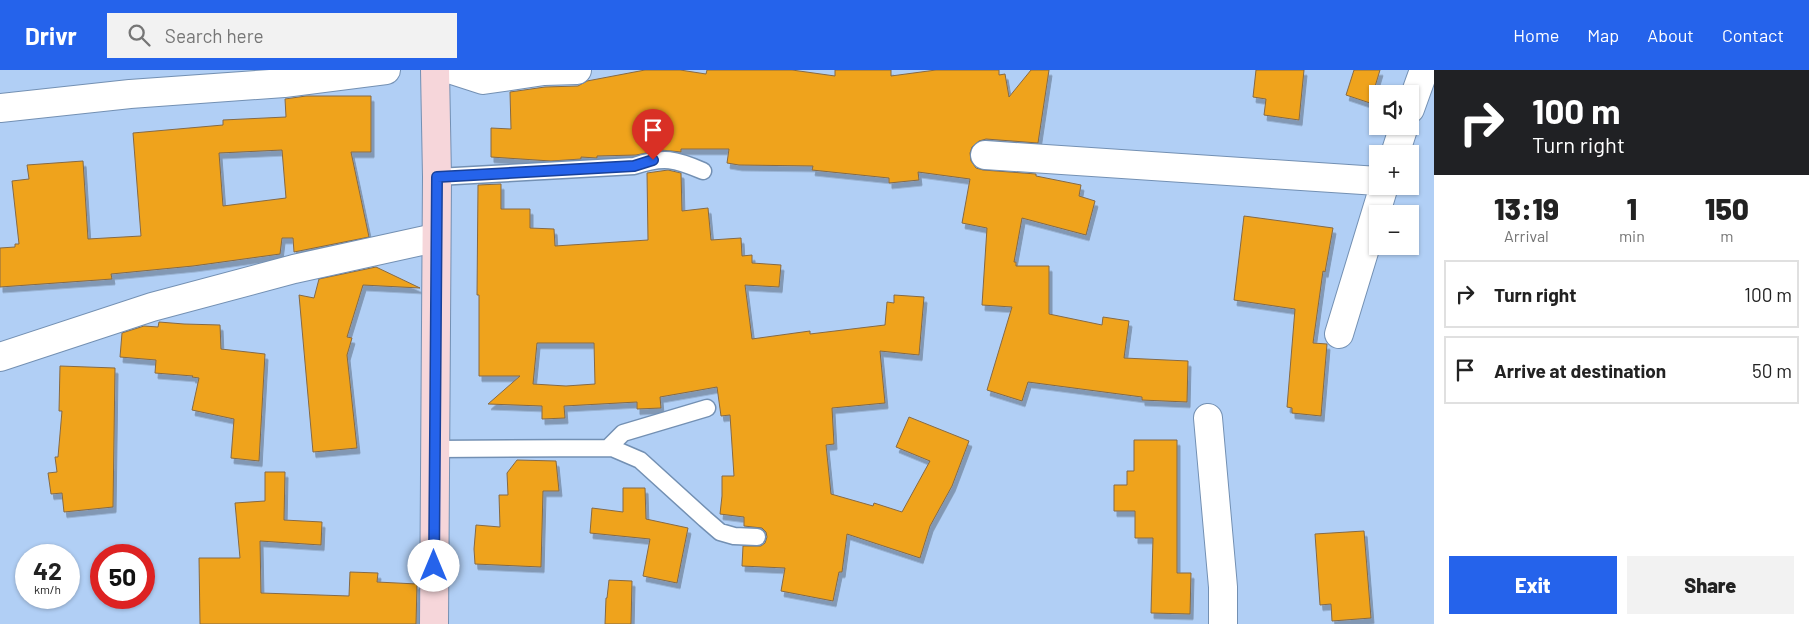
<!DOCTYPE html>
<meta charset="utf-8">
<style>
body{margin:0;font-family:Barlow,sans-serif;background:#f2f2f2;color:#222;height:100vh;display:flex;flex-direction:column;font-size:19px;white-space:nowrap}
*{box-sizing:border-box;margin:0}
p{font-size:16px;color:#767676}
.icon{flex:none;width:28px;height:28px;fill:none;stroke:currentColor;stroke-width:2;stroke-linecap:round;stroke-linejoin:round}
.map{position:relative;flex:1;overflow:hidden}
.drawer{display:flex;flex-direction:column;background:#fff;width:375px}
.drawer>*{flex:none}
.top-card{background:#202124;color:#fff;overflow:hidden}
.tools{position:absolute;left:1369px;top:15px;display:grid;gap:10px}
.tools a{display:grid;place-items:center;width:50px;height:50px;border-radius:0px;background:#fff;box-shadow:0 1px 4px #0004;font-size:25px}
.speed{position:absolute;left:15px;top:474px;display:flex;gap:10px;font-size:25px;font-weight:700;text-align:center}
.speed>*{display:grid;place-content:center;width:65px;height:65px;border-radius:50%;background:#fff;box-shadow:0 1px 4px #0004;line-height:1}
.speed small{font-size:12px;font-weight:400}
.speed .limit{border:8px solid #d22;background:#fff;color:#111}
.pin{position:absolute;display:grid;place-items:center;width:42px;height:42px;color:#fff;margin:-51px -21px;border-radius:50% 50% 50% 0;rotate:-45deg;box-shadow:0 0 5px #0007}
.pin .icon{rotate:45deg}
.me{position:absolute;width:55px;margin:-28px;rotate:0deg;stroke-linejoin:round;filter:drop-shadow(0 0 4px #0008)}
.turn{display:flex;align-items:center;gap:18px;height:105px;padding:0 15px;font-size:22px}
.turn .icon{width:65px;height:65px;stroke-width:2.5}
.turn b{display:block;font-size:35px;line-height:42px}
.eta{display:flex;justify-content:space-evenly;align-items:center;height:85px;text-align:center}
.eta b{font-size:30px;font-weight:800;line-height:35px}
.button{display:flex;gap:10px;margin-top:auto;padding:10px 15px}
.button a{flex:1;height:58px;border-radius:0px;background:#2563eb;color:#fff;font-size:20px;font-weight:800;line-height:58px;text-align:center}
.button a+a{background:#f2f2f2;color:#222}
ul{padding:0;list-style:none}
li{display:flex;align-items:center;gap:15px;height:68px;margin:0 10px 8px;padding:0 5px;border:2px solid #e0e0e0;border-radius:0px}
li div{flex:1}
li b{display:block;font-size:19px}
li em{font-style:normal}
header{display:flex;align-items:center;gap:30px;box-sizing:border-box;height:70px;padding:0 25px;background:#2563eb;color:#fff}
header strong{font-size:24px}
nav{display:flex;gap:28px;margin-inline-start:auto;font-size:18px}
.search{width:350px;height:45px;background:#f2f2f2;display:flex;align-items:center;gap:12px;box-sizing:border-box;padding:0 18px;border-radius:0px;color:#767676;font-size:19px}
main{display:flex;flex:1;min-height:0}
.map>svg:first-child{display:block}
</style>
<header>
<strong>Drivr</strong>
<div class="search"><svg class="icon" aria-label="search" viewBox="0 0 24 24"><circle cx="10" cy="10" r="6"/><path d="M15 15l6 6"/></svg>Search here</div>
<nav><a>Home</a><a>Map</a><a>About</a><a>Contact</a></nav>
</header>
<main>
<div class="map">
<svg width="1434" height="554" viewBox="0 0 1434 554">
<defs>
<filter id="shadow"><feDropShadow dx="3" dy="5.5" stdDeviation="0" flood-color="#0004"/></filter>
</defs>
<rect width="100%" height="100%" fill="#b1cff5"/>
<path fill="#efa31e" stroke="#856a46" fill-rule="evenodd" filter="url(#shadow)" d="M645,0H680L706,4L707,0H792L835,6V0H891V6L936,0H999V5L1005,4L1009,27L1031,0H1049L1038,73L986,69L979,71L972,77L970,83L971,91L976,98L983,100L1036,104V106L1081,115L1079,126L1095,131L1086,165L1022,148L1014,192H1016V196H1049V244L1102,255L1103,247L1129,251L1124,288L1188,291L1187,332L1142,330V327L1028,312L1022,331L987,320L1012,237L982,235L987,158L962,153L970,109L918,102L919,110L889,113V108L812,100L813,96L739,95L727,93L729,79H681V82L661,80L636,85L597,86V88L581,87V89L551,91L491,87V58L511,59L510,22L545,17L578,16L587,11Z
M1256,0H1304L1299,50L1264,45L1266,29L1253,27Z
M1354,0H1380L1370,33L1346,25Z
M306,26H371V82H351L369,167L294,182L293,168H282L280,184L193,196L111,204L112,209L0,217V178L15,177V174H19L12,111L29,109L27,95L83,91L88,169L141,166L133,63L223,55V50L286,47L285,29ZM282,80L286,128L223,136L219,83Z
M668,100L681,103L682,141L708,138L711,170L741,168L742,186L752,185V193L781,195L779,217L745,215L752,269L810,261V264L885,255L887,232L894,233V225L924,227L919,285L880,281L885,333L832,338L834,374L826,375L831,424L873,436L874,433L902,442L930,391L896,377L909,347L969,371L952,416L930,456L920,488L847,464L842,502H839L833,531L781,521L785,498L742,496L743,476H761L765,473L767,467L766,462L762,458L744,456V447L720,444L722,426V406H734L730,345L721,346L717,317L660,327L661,338L637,339V332L564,336L565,348L542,349V336L488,334L520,306H479V225H477L478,115L501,114V139H530V158L554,159L555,176L648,170L647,103ZM537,273H594L595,314L566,316L533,314Z
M1244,146L1333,158L1325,202L1323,201L1313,273L1327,274L1321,346L1292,343V338L1287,337L1295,239L1234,230Z
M376,197L420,218L363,215L347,267L352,268L347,285L357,378L313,382L299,225L314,228L319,209Z
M159,252L184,254L220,255L221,279L265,284L259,391L231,388L234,349L192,340L199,308L192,307L193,306L155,303L156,290L120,287L122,263L144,256L158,257Z
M60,296L115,298L113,437L64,442L62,423L51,424L48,403L57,402L55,387H58L62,341H59Z
M1134,370H1177V503H1191L1190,544L1151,543L1153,468H1135V441H1114V415H1127V401H1134Z
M517,390L556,391L559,421H543L541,497L475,494L474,479L476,455L500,457L499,425H508L507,403Z
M265,402H285L284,450L322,452L321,475L260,471L261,523L349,526L350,502L378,503L377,512L417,514L416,554H200L199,488H240L235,433L265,431Z
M623,418H645L646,449L688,458L677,513L643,506L650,469L590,463L592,438L623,442Z
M1364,461L1371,548L1332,551L1331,534L1320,535L1315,464Z
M609,510L632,511L631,554H605L606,528H607Z"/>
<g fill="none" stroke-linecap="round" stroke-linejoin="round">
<defs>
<path id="service" d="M437,107L634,96C664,86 675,89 703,101
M608,378L623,363L707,338
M435,379L612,378L640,390L705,449L720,462L734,466L757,467"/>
<path id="minor" d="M452,0L483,10L544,1L577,0
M0,38L130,24L284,13L386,0
M1410,39L1424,0
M1395,84L1404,56
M985,85L1378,111
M1339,264L1384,116
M0,287L152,237L294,199L435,168
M1208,348L1223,517V554"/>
<path id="secondary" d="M434,554L437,107L435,0"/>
</defs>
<use href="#service" stroke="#7390b3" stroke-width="19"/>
<use href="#minor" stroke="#7390b3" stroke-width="30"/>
<use href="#secondary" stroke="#7390b3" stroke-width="30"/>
<use href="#service" stroke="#fff" stroke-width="16"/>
<use href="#minor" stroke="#fff" stroke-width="28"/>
<use href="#secondary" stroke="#f6d6da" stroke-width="28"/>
</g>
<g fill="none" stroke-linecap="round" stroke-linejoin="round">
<defs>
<path id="route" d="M434,496L437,107L634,96L653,90"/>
</defs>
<use href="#route" stroke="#184099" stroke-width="12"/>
<use href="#route" stroke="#2563eb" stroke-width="9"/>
</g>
</svg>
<div class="tools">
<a><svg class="icon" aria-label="sound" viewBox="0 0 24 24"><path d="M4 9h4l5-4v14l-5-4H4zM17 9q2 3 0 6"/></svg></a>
<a>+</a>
<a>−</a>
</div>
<div class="speed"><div>42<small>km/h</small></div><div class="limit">50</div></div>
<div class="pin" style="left:653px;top:90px;background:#d93025"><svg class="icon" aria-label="arrive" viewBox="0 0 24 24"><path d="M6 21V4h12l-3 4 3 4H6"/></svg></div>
<svg class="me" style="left:434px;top:496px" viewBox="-20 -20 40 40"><circle r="19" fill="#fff"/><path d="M0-13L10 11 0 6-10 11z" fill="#2563eb"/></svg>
</div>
<section class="drawer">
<div class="top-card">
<div class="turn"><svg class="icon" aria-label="right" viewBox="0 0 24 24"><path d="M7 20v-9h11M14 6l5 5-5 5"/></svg><div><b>100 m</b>Turn right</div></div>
</div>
<div class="eta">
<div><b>13:19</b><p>Arrival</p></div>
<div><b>1</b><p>min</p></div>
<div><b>150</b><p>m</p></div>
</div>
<ul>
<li><svg class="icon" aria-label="right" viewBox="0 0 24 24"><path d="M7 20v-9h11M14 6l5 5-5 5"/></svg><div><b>Turn right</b></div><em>100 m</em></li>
<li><svg class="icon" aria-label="arrive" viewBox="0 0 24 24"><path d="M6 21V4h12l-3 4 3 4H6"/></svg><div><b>Arrive at destination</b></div><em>50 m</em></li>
</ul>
<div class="button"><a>Exit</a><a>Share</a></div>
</section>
</main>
